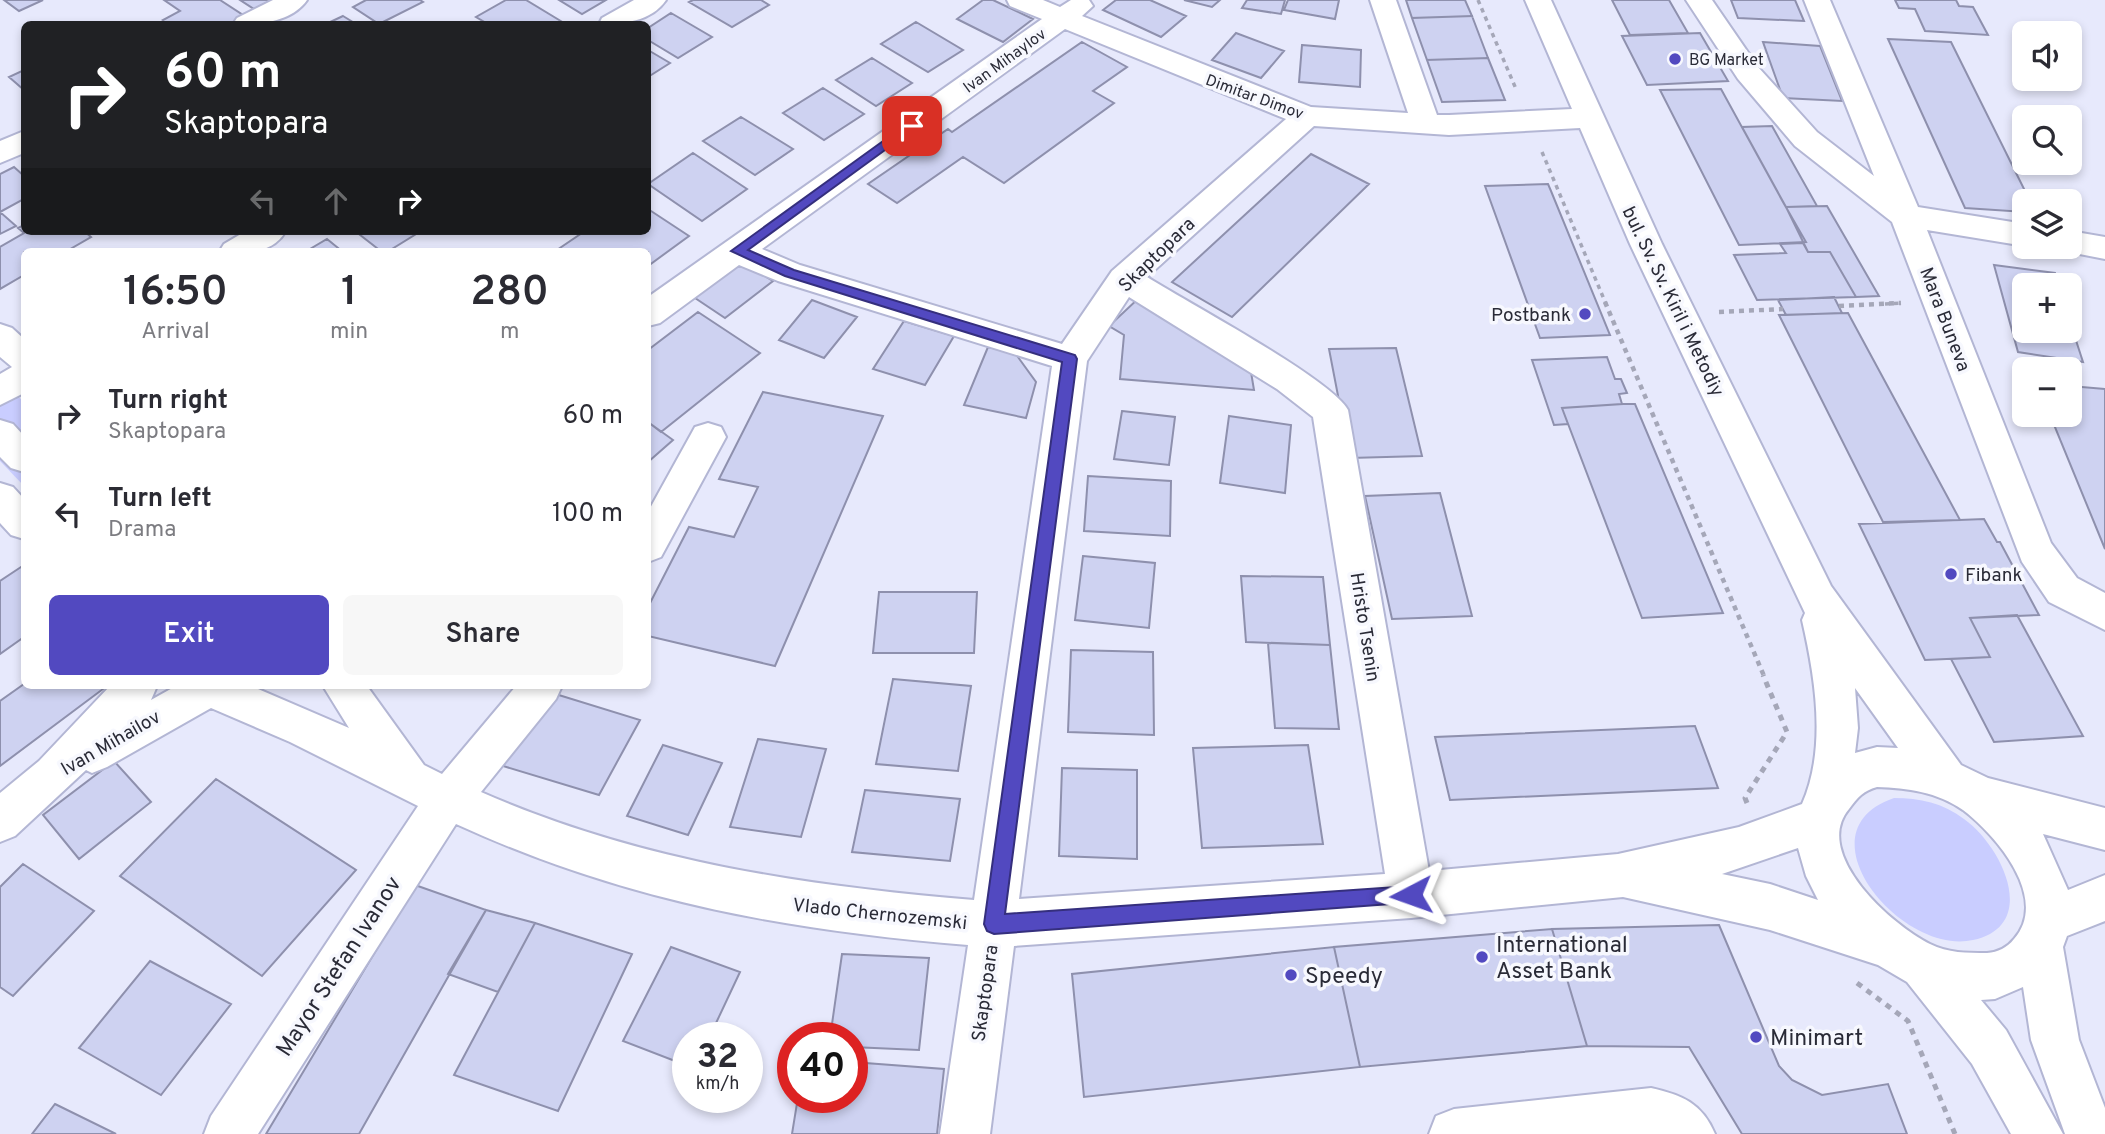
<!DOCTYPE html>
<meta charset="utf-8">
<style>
body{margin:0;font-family:Overpass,sans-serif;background:#f7f7f7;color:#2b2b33;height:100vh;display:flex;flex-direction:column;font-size:26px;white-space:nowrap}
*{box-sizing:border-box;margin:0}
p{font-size:23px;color:#7c7c81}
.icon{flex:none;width:38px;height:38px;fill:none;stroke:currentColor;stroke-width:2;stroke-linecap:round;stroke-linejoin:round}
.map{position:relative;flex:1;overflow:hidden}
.panel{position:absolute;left:21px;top:248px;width:630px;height:441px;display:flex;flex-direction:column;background:#fff;border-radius:10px;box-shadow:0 4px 10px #0003}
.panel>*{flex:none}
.hud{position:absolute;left:21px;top:21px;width:630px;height:214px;border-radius:10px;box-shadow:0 4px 10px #0003;background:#202124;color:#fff;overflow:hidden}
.buttons{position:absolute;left:2012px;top:21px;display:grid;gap:14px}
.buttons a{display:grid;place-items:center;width:70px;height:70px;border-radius:10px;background:#fff;box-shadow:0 4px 10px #0003;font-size:35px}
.speed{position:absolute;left:672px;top:1022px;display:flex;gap:14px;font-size:35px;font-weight:700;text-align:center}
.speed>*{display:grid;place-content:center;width:91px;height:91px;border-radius:50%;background:#fff;box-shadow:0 4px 10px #0003;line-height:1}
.speed small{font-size:18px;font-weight:400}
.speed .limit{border:10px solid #d22;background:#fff;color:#111}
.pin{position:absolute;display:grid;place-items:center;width:60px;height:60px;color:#fff;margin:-30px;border-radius:14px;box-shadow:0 4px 10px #0006}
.me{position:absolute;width:77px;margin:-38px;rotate:266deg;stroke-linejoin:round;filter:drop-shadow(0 0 5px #0008)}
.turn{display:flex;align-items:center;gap:24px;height:147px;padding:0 28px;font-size:32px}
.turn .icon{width:91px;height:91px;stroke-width:2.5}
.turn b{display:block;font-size:49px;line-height:60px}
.lanes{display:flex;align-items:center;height:66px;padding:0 28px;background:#0003;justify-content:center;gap:35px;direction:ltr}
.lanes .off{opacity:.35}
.eta{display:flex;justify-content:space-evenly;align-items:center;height:119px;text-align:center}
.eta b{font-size:42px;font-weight:600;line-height:49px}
.cta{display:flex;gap:14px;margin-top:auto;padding:14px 28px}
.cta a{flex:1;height:80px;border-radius:10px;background:#5249c0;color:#fff;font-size:28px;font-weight:600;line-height:80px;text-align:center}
.cta a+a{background:#f7f7f7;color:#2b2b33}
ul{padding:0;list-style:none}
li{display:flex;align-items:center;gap:21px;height:98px;padding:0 28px}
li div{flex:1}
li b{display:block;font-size:26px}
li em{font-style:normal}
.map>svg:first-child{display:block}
</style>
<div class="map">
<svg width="2105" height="1134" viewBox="0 0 2105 1134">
<rect width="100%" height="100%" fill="#e7e9fc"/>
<path fill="#c9cdff" d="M0,380L24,402V486L0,461Z
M1894,798C1920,798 1943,803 1964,819C2001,845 2041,925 1973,940C1901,956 1797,831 1894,798Z"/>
<path fill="#ced2f1" stroke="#8e90ad" stroke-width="2" d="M4,0H43L19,11Z
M164,0H220L246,17L232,24H170L163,20L180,11Z
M240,0H272L254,9Z
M366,0H420L423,2L379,24L353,7Z
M506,0H526L564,23L488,24L476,17Z
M559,0H606L582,14Z
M693,0H761L769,5L732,27L689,2Z
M983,0H993L1033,19L1003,42L957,19Z
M1116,0H1150L1186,16L1161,37L1103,10Z
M1184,0H1220L1212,7Z
M1247,0H1285L1281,14L1242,8Z
M1288,0H1339L1335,19L1284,10Z
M1406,0H1465L1472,16L1412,18Z
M1612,0H1669L1688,33L1630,35Z
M1731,0H1795L1804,21L1738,18Z
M1895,0H1956L1959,6L1973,7L1988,35L1925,31L1915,9L1899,8Z
M671,13L712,37L678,58L648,40V28Z
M343,16L356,24H326Z
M1472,16L1488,58L1427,60L1412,18Z
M916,22L963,50L928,72L881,44Z
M1236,33L1284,51L1261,78L1212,60Z
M1700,33L1728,81L1647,85L1622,36Z
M1888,39L1951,42L2030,201H2025V212L1965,208Z
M1082,42L1127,67L1093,91L1114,103L1004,183L963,157L897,203L868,184L948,129L952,132Z
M1763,42L1820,46L1842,101L1783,98Z
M1302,45L1361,50L1360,87L1299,82Z
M648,50L670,63L648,77Z
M872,58L912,83L876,106L836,80Z
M1488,58L1505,100L1442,102L1427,60Z
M24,70V90L9,77Z
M823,88L864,114L824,140L783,113Z
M1721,89L1783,202L1806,242L1739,245L1660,90Z
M741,117L793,149L755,175L703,141Z
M1772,126L1817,206L1786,207L1742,127Z
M693,153L747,189L702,221L648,184Z
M1311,154L1369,184L1232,317L1172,282Z
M14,167L24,176V199L0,212L16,226L0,234V174Z
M1548,184L1551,191L1610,335L1540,338L1485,186Z
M1827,206L1879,296L1856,297L1830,252H1808L1786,207Z
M648,209L689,236L648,266V252H554L585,231H648Z
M24,225V231H84L91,237L65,252H24V275L0,289V247L24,233L18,228Z
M355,231H421L387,252H382Z
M327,239L343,252H305Z
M1803,243L1808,252H1830L1856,297L1757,300L1734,255L1786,253L1780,244Z
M739,260L773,281L725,318L692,296Z
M1994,265L2055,273L2059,285H2025V331H2070V322L2083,362L2018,352Z
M1141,296L1249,360L1254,390L1120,379L1124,335L1109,326Z
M1834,297L1842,313L1786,315L1778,300Z
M812,300L857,317L824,358L779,340Z
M698,312L760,353L661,432L648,422V350Z
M1848,313L1960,520L1883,522L1779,315Z
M904,321L954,336L925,385L873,369Z
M988,347L1015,353L1036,382L1026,418L964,405Z
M1396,348L1422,456L1350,458L1329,349Z
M1607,357L1615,379H1621L1627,393L1619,394L1622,404L1562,408L1568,424L1554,425L1532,360Z
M2070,386L2105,389V549L2050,415H2070Z
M763,392L883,416L775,666L648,636V607L689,527L734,537L758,487L719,479Z
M1622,404H1635L1723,613L1642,618L1562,408Z
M1122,411L1175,417L1169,465L1114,459Z
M1229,416L1291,425L1285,493L1220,483Z
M648,422L673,440L648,462Z
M1088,476L1171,481L1170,536L1084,531Z
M1440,493L1472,616L1392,619L1365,496Z
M1984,519L1997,542H2000L2039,615L1970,618L1990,657L1925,660L1859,524Z
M1083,556L1155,563L1149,628L1075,620Z
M24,565V637L0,654V581Z
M1241,576L1323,577L1330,645L1246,642Z
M879,592H977L974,653H873Z
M2017,615L2083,736L1994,742L1951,659L1990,657L1970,618Z
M1268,643L1330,645L1339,729L1275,728Z
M1071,650L1153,652L1154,735L1068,732Z
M893,679L971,686L958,771L876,764Z
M24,684L107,686L0,766V701Z
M549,692L640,720L599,795L503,766Z
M1695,726L1718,788L1450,800L1435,737Z
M758,739L826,749L801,837L730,827Z
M663,745L722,763L688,835L627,816Z
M1308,745L1323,844L1202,848L1193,748Z
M114,761L151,802L79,859L43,815Z
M1062,768L1137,770V859L1059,856Z
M216,779L356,870L262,976L120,876Z
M865,790L960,799L950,861L852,852Z
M23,864L94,911L13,996L0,987V887Z
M415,885L486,910L359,1134H266Z
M486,910L535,923L498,992L448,974Z
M535,923L632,954L558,1111L454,1075Z
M1719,925L1779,1066L1792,1080L1822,1095L1888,1084L1907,1134H1742L1689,1047L1587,1046L1552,929Z
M1552,929L1587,1046L1360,1067L1334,947Z
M671,947L740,972L709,1038H688V1066L623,1041Z
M1334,947L1360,1067L1084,1097L1072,974Z
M842,954L929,958L919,1050L852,1047V1038H830Z
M150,961L231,1004L161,1095L79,1048Z
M852,1062L944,1069L937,1134H792L798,1097H852Z
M55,1104L116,1134H32Z"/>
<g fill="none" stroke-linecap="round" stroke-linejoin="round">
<defs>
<path id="minor" d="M273,0H307C292,22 257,26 233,24L237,18Z
M634,0H666C651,22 623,24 599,24L602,18Z
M1007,0H1043L1060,7L1071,0H1089L1093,6L1082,16L1311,107L1408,113L1370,0H1396L1437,115H1449L1572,109L1525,0H1551L1662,244L1831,586L1961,765L1988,778L2105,808V850L2043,834L2068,890L2105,875V921L2067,936L2063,947L2079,1040L2105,1108V1134H2065L2031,1040L2023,987L1995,999L1981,1000L2006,1030L2063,1134H2011L1972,1064L1907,982L1878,965L1770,930L1623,897L1411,918L1014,946L990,1134H940L968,945C784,930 625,901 456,824L258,1134H204L211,1116L418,806L290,742L211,708L107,767L92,773L86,770L15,836L0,842V793L39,761L110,686H157L151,700L176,686H251L349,728L323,686H367L424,765L442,774L516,686H562L556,699L481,792C638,861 804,886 974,900L1052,366L778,281L739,265L660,323L648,326V297L1042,19L1010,6ZM1065,29L1286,119L1112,271L1062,344L800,265L762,249ZM1314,126L1449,135L1580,128L1630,244L1805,613L1802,620C1815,677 1827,748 1802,804L1739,827L1618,854L1429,871L1348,410C1331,379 1185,301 1147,277ZM1129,297L1277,389L1313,417L1385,874L1019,899L1087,361ZM1855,688L1898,748L1877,747L1855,753L1858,728ZM1877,787C1908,788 1937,792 1963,810C1996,835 2050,898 2014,939C2007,948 1998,952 1987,953C1967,953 1948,953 1930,944C1893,926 1811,854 1849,809C1858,797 1863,791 1877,787ZM1798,848L1806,876L1818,900L1770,884L1722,874Z
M1686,0H1712L1758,67L1817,132L1874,176L1804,0H1830L1918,207L2025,224V246L1927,230L2051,543L2077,578L2105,593V630L2049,602L2022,562L1892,222L1795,146L1738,79Z
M24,131V153L0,163V141Z
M246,231H286C271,256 244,252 219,252L224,244Z
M2070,231L2105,237V259L2059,250L2057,247H2070Z
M0,324L12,328L24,339V393L0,405V374L12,367L0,357Z
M0,420L13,424L24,436V472L11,468L0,457Z
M708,423L721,427L726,437L661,557L648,562V512L695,427Z
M0,483L13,487L24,499V539L11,535L0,523Z
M1651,1088C1682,1095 1702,1103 1715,1134H1429L1436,1116L1454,1109Z"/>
</defs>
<use href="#minor" stroke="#b3b6d4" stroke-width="4"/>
<path stroke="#a5a7b8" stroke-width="3.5" stroke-dasharray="4.5 4.5" stroke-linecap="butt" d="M1478,0L1516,89
M1542,152L1606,304
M1885,304L1901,303"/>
<path stroke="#a5a7b8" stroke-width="4.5" stroke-dasharray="5 5" stroke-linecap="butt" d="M1605,302L1764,676
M1839,306L1901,303
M1719,312L1783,309"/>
<path stroke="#a5a7b8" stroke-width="5" stroke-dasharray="6 6" stroke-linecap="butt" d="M1747,803L1745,798L1787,732L1763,675
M1857,983L1908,1021L1955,1134"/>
<use href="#minor" fill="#fff" fill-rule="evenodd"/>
</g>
<path fill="#5249c0" stroke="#352f7d" stroke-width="2" d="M908,123L918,126L748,250L794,270L1075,355L1077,359L1005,914L1411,886L1417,888L1420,895L1417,902L994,934L987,931L984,924L1062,362L785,276L731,251Z"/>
<g fill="#5249c0" stroke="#f7f8fe" stroke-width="2.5">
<circle cx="1675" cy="59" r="7"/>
<circle cx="1585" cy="314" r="7"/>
<circle cx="1951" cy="574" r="7"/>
<circle cx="1482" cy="957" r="7"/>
<circle cx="1291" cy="975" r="7"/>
<circle cx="1756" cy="1037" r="7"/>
</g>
<g text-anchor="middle" stroke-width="7" stroke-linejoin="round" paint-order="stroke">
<g font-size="16" fill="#2a2b37" stroke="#f7f8fe" text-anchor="start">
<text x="1689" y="65">BG Market</text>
</g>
<g font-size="16" fill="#2a2b37" stroke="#f7f8fe">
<text transform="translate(1004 60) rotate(-36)" y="6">Ivan Mihaylov</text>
<text transform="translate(1255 96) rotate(20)" y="6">Dimitar Dimov</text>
</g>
<g font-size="19" fill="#2a2b37" stroke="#f7f8fe">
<text transform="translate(1156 254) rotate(-44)" y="7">Skaptopara</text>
<text transform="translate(1674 301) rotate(64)" y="7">bul. Sv. Sv. Kiril i Metodiy</text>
<text transform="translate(1946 319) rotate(69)" y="7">Mara Buneva</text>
<text transform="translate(1366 627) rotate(81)" y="7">Hristo Tsenin</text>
<text transform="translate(110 742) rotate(-30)" y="7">Ivan Mihailov</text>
<text transform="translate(880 913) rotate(6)" y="7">Vlado Chernozemski</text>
<text transform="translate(984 993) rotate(-82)" y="7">Skaptopara</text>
</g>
<g font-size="19" fill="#2a2b37" stroke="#f7f8fe" text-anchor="end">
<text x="1571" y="321">Postbank</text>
<text x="1965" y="581" text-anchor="start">Fibank</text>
</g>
<g font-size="23" fill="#2a2b37" stroke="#f7f8fe" text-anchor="start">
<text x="1496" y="952">International<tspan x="1496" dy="26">Asset Bank</tspan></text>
<text x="1305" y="983">Speedy</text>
<text x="1770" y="1045">Minimart</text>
</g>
<g font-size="23" fill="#2a2b37" stroke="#f7f8fe">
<text transform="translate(338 966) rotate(-57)" y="8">Mayor Stefan Ivanov</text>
</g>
</g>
</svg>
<div class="buttons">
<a><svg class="icon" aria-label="sound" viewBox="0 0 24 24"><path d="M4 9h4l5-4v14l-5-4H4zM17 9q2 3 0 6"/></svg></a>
<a><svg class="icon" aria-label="search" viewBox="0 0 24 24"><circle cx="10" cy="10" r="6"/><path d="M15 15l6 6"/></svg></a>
<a><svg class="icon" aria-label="layers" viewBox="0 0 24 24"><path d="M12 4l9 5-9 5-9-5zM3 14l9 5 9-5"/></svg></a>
<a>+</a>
<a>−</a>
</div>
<div class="speed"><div>32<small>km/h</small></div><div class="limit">40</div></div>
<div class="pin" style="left:912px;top:126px;background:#d93025"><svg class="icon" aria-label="arrive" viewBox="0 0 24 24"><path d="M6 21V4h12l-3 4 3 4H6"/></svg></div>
<svg class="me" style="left:1411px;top:895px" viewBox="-20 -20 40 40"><path d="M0-17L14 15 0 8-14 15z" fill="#5249c0" stroke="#fff" stroke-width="4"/></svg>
<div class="hud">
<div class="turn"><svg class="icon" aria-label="right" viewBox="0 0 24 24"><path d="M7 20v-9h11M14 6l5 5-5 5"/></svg><div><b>60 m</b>Skaptopara</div></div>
<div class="lanes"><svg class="icon off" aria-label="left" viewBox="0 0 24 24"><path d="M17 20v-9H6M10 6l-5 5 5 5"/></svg><svg class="icon off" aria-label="ahead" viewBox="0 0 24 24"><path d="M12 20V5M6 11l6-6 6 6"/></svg><svg class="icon" aria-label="right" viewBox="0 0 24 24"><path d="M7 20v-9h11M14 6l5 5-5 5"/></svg></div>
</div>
<section class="panel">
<div class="eta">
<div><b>16:50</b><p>Arrival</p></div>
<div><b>1</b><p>min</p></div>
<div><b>280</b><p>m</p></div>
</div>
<ul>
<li><svg class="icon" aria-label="right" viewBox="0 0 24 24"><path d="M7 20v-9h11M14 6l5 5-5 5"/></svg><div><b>Turn right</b><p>Skaptopara</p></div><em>60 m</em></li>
<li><svg class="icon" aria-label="left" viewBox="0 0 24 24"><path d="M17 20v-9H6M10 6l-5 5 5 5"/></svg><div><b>Turn left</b><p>Drama</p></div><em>100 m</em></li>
</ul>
<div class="cta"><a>Exit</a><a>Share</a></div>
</section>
</div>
